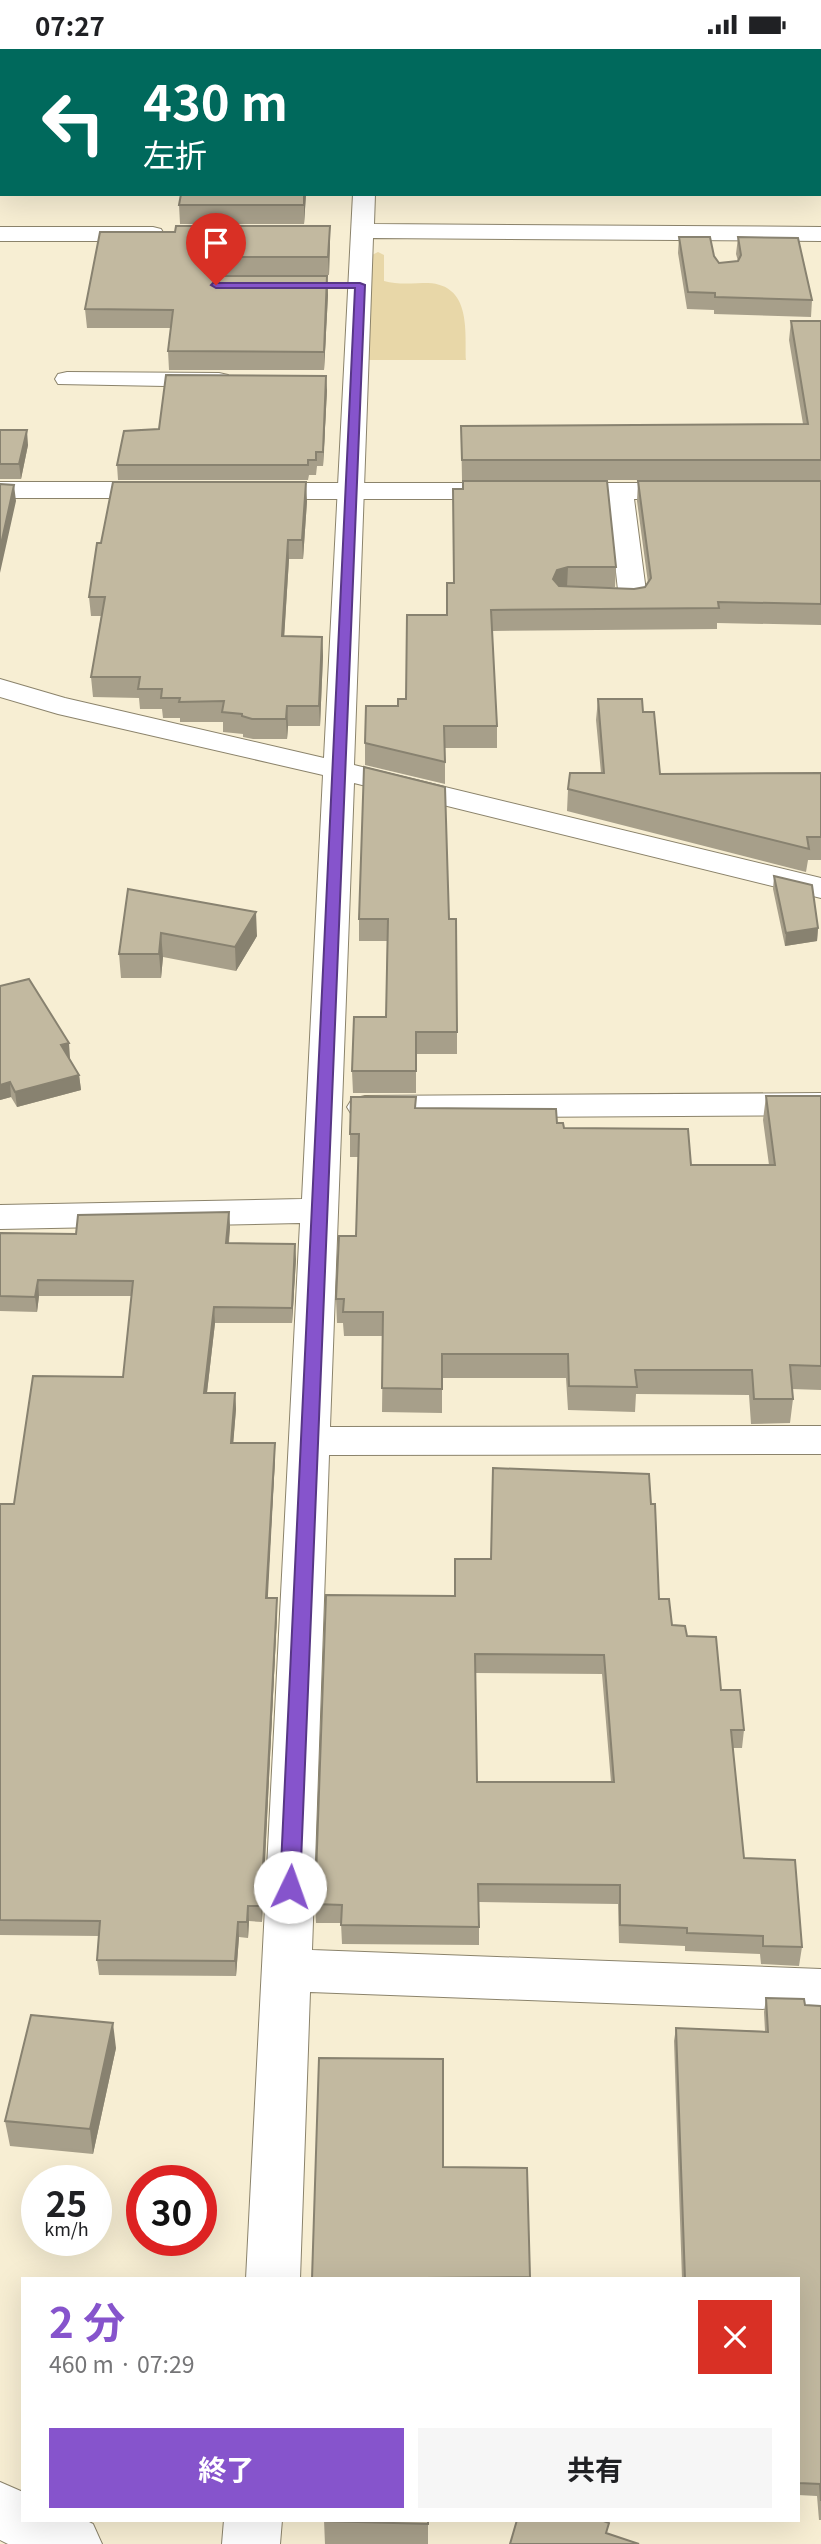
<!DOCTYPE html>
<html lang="ja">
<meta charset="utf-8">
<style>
body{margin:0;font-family:Georgia,"Noto Sans JP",serif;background:#f6f6f6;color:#202124;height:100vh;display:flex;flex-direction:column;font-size:26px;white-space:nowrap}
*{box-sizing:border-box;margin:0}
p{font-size:23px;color:#757577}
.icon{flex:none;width:38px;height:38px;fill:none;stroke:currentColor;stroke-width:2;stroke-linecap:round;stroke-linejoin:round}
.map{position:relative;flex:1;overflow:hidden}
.sheet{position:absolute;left:21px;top:2228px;width:779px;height:245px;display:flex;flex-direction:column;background:#fff;border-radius:0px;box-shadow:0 7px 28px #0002}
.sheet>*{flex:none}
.top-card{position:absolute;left:0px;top:0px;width:822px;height:147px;box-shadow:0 7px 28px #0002;background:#00695c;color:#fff;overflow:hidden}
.speed{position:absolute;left:21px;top:2116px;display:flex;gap:14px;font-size:35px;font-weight:700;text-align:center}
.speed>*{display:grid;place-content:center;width:91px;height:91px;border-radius:50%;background:#fff;box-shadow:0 7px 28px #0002;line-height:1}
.speed small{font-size:18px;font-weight:400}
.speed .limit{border:10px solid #d22;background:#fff;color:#111}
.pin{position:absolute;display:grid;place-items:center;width:60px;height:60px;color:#fff;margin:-72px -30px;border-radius:50% 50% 50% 0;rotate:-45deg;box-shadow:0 0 7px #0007}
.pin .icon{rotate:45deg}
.me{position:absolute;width:77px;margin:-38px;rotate:3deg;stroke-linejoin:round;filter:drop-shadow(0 0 5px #0008)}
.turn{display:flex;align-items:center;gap:24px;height:147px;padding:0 28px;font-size:32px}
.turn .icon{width:91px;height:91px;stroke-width:2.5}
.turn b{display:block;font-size:49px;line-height:60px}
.round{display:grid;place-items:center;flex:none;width:74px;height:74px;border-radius:0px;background:#f6f6f6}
.overview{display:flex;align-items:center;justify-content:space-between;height:119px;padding:0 28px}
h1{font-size:42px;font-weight:700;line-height:52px;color:#8654cc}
.primary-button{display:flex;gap:14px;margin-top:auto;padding:14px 28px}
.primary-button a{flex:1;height:80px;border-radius:0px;background:#8654cc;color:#fff;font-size:28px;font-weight:700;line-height:80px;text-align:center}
.primary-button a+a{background:#f6f6f6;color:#202124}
.status{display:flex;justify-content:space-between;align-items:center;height:49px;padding:0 35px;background:#fff;direction:ltr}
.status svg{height:19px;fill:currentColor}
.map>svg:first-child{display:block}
</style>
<div class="status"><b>07:27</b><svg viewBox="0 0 49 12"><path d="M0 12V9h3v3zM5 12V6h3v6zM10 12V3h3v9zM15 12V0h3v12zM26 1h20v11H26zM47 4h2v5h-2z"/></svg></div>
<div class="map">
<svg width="821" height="2495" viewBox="0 0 821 2495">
<rect width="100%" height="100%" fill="#f7eed3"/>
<path fill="#e8d7a8" d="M378,203L384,206V232C398,236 414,234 428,234C471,236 465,281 466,311H368L372,206Z"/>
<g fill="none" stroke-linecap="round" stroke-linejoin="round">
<defs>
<path id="minor" d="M0,18H2V30H0Z
M353,145H375L374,175L821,178V192L373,189L354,716L821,829V849L354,734L330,1378L821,1377V1405L329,1406L312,1901L821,1920V1962L310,1943L300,2230H246L300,1174L0,1180V1156L302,1150L323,726L58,665L0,648V630L65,649L324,709Z
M0,178H153L161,180L164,185L161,190L153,192H0Z
M67,323L219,324L228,326L231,331L228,336L219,338L58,335L55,330L58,325Z
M620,434L629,436L633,442L647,550L643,556L633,558L581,555L577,549L581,543L618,541L607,442L611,436Z
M821,1044V1066L365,1069L352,1066L347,1058L352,1050L365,1047Z
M0,2433L23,2443V2471H85L93,2475L102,2495H8L0,2491Z
M224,2471H282L280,2495H222Z"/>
<path id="tertiary" d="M0,433H164L173,435L177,441L173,447L164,449H0Z
M256,434H689L698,436L702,442L698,448L689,450H256L247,448L243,442L247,436Z"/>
</defs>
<use href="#minor" stroke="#8b836b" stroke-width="2"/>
<use href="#tertiary" stroke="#8b836b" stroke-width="2"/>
<use href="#minor" fill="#fff" fill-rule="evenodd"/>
<use href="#tertiary" fill="#fff" fill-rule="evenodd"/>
</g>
<path fill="#a79f8a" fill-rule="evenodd" d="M617,0H821V125V2H617Z
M306,145L304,175H180L179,156Z
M330,177L329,226L214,227H327L328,246L324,321H169L168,302L171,279H87L85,260L175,183Z
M679,188L714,207L719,214L738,212L736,205L738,188L812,251L811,268L714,265V261L687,260L678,204Z
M791,272H821V431H462L461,377L803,375L789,291Z
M327,341L323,417H317L316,426H309L308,431H118L117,416L159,380Z
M0,381L28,396L21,430H0Z
M638,432H821V576L717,574V580L492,582L497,677V699H445V735L365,716V694L398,657L406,650L447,566V534H454L453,460L616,518L615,538H602L634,540L645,538L648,534L637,452Z
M307,452L303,510H289L284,587L322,588L323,607L320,677H288L287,690H253L243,688V685L223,683V673H180V669H163L162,660H140L139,649L93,648L91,628L101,567H91L89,548L101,494Z
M598,650L643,663L660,725L821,724V811H808L806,823L567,762L568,740L601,724L596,671Z
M774,827L818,879L817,892L785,897L773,840Z
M128,840L257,887L236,922L163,908L161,929H121L119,905Z
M359,870H449L457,983V1005H416V1044H353L352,1022L386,968L387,892H359Z
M0,937L70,1009H69L79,1026L81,1041L17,1058L11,1048L0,1051Z
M766,1047H821V1341L792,1340L793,1350L790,1374L751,1375L749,1346L636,1345L635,1363L568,1361L566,1329H442V1364L382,1363L383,1287H344L343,1274H337L336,1250L356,1187L359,1108H350V1085L415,1059L557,1074L564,1079L691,1116H769L763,1071Z
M229,1163L230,1178L229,1194L296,1210L292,1274H215L207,1344H235L236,1360L233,1394L275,1410L267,1549H277V1565L262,1873L249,1872L248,1889L239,1888L236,1927L99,1926L97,1911L99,1887L0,1886V1455H14L123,1328L132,1247H39L37,1263L0,1262V1184L76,1185Z
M651,1455L659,1550L672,1576L687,1587L721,1641L744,1681L742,1699H733L744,1809L802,1898L799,1917L761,1915L760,1905L685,1902V1897L619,1894L618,1855L479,1853V1896L342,1895L341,1874H316L315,1855L454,1547L491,1510ZM475,1624L602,1625L611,1733H477Z
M766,1949L805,1956L821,1957V2471H819L817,2447L798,2446V2230H682L674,1992L676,1979L765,1982L764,1963Z
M116,1999L93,2105L10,2097L5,2072Z
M443,2118L527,2119L530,2230H312Z
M324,2471H428V2495H325Z"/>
<path fill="#888270" d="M304,145H306L304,175Z
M330,177V195L329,226L328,208Z
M215,208L216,226L207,228L202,217L206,210Z
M327,227L328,246L324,321V303Z
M326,327L327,341L323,417V403Z
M27,381L28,396L21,430L19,415Z
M306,433L307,452L303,510L302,491Z
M14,436L16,452L0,524V500Z
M288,491L289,510L283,607L282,587Z
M568,518L567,538L552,550L553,530L557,521Z
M322,588L323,607L320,677L319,657Z
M287,657L288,677L287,690L286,670Z
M256,863L257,887L236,922L235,898Z
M818,879L817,892L785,897L786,884Z
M161,884L163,908L161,929L159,905Z
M69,994L70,1009L63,1011L61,996Z
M79,1026L81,1041L17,1058L15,1043Z
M10,1033L11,1048L0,1051V1036Z
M229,1163L230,1178L227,1209L226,1194Z
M295,1195L296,1210L292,1274V1259Z
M38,1231L39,1247L37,1263L35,1248Z
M214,1258L215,1274L205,1360L204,1344Z
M235,1344L236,1360L232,1410L231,1394Z
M275,1394V1410L267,1565L266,1549Z
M277,1549V1565L262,1873L261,1857Z
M248,1857L249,1872L248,1889L247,1873Z
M238,1873L239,1888L236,1927L235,1912Z
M113,1974L116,1999L93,2105L90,2080Z"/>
<path fill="#c2b9a0" stroke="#888270" stroke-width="2" fill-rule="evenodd" d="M50,0H112V2H49Z
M193,0H494V1L193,2Z
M741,0H821V95V2H741Z
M181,145H304V156H179Z
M176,177H330L328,208H215L206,210L202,217L205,224L215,227H327L324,303L168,302L173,261L85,260L100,183H175Z
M679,188H710L714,207L719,214L738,212L741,206L738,188L798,189L812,251L715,248V244L688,243Z
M791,272H821V411H462L461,377L808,375Z
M166,326L326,327L323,403H316V411H308V416H117L124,382L159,380Z
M0,381H27L19,415H0Z
M463,432H607L616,518H568L557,521L553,530L559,537L634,540L645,538L651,529L638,432H821V555L718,553L719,559L491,561L497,677H444L445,713L365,694L366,657H398V650H406L407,566H447V534H454L453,440H463Z
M113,433H306L302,491H288L282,587L322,588L319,657H287L286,670H252L242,667V665L222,663L224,652L179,653L180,649H161L162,640H138L140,628H91L105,548H89L97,494H101Z
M0,435L14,436L0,500Z
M598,650H642L643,663H654L660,725L821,724V788H807L809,800L568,740L570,724H604Z
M364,718L445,738L449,870H456L457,983H416V1022H352L354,968H386L388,870H359Z
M774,827L812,836L818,879L786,884Z
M128,840L256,863L235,898L161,884L159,905H119Z
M29,930L69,994L61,996L79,1026L15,1043L10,1033L0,1036V937Z
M766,1047H821V1317L790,1316L793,1350H754L752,1321H635L637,1338L569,1337L568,1305H442V1340L382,1339L383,1263H343L344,1250H336L339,1187H356L359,1085H350L351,1048H416L415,1059L556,1060L557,1074H563L564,1079L688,1080L691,1116H775Z
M229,1163L226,1194L295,1195L292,1259L214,1258L204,1344H235L231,1394H275L266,1549H277L261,1857H248L247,1873H238L235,1912L97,1911L100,1872L0,1871V1455H14L33,1327L123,1328L133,1232L38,1231L35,1248L0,1247V1184L76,1185L78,1166Z
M493,1419L649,1425L651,1455H655L659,1550H669L672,1576L685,1577L687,1587L716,1588L721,1641H740L744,1681H731L744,1809L795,1811L802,1898L763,1897V1887L687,1884V1879L620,1876V1836L478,1835L479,1878L341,1876L342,1856L315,1855L326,1546L455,1547V1510H491ZM475,1605L604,1606L614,1733H477Z
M766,1949L804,1950L805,1956L821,1957V2452L820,2435L798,2434V2230H685L676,1979L768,1983Z
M31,1966L113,1974L90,2080L5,2072Z
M319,2009L443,2010V2118L527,2119L530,2228L312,2230Z
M324,2471H428V2475L324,2472Z
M517,2471H601L609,2474L606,2484L639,2495H510Z"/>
<path fill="#8654cc" stroke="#573785" stroke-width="2" d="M213,234H360L365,236L300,1838L297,1844L290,1846L283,1844L280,1838L355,239H216L211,236Z"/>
</svg>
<div class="speed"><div>25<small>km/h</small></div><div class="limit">30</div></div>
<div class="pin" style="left:216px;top:236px;background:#d93025"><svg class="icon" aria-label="arrive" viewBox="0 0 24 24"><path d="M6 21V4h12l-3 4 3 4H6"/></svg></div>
<svg class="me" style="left:290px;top:1838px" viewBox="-20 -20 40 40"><circle r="19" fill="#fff"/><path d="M0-13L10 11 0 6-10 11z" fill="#8654cc"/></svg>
<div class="top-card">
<div class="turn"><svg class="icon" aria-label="left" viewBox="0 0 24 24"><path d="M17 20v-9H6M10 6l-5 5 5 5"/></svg><div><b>430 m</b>左折</div></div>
</div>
<section class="sheet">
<div class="overview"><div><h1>2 分</h1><p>460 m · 07:29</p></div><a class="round" style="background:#d93025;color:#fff"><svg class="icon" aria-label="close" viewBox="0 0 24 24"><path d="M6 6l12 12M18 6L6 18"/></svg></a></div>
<div class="primary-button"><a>終了</a><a>共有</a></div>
</section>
</div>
